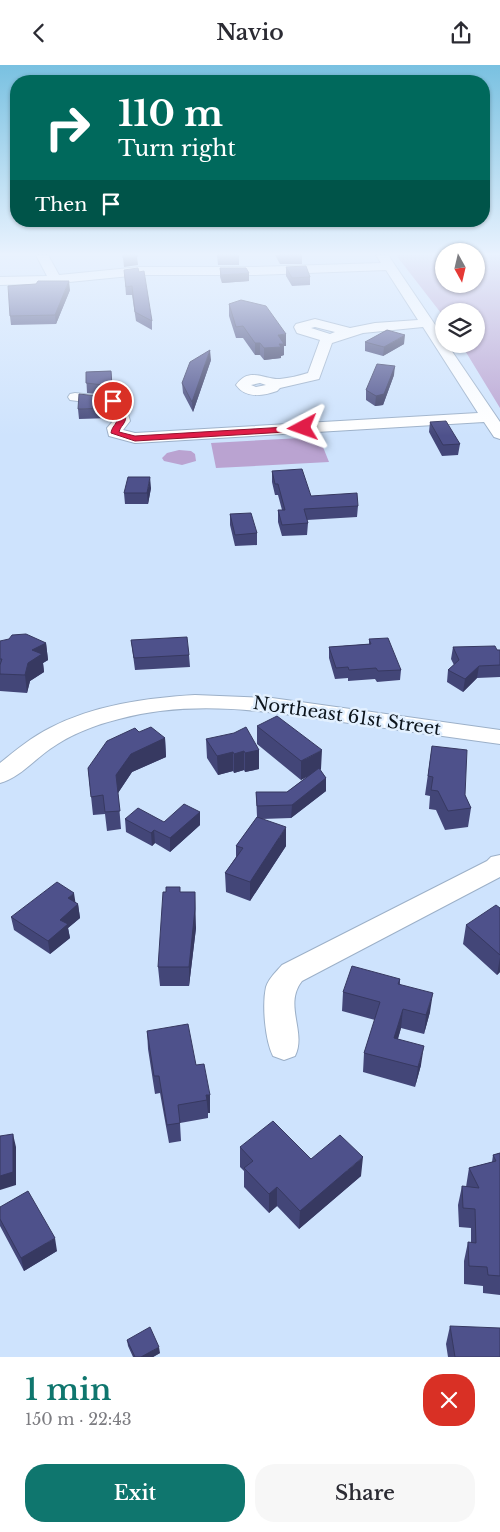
<!DOCTYPE html>
<meta charset="utf-8">
<style>
body{margin:0;font-family:"Libre Baskerville",serif;background:#f7f7f7;color:#2b2b33;height:100vh;display:flex;flex-direction:column;font-size:19px;white-space:nowrap}
*{box-sizing:border-box;margin:0}
p{font-size:16px;color:#7c7c81}
.icon{flex:none;width:28px;height:28px;fill:none;stroke:currentColor;stroke-width:2;stroke-linecap:round;stroke-linejoin:round}
.map{position:relative;height:1292px;overflow:hidden}
.drawer{display:flex;flex-direction:column;background:#fff;flex:1}
.drawer>*{flex:none}
.hud{position:absolute;left:10px;top:10px;width:480px;height:152px;border-radius:20px;box-shadow:0 1px 4px #0004;background:#00695c;color:#fff;overflow:hidden}
.needle{width:32px;rotate:172deg}
.buttons{position:absolute;left:435px;top:178px;display:grid;gap:10px}
.buttons a{display:grid;place-items:center;width:50px;height:50px;border-radius:50%;background:#fff;box-shadow:0 1px 4px #0004;font-size:25px}
.pin{position:absolute;display:grid;place-items:center;width:42px;height:42px;color:#fff;margin:-21px;border:2px solid #fff;border-radius:50%;box-shadow:0 1px 5px #0007}
.me{position:absolute;width:55px;margin:-28px;rotate:266deg;stroke-linejoin:round;filter:drop-shadow(0 0 4px #0008)}
.turn{display:flex;align-items:center;gap:18px;height:105px;padding:0 25px;font-size:22px}
.turn .icon{width:65px;height:65px;stroke-width:2.5}
.turn b{display:block;font-size:35px;line-height:42px}
.then{display:flex;align-items:center;height:48px;padding:0 25px;background:#0003;gap:10px;font-size:19px}
.round{display:grid;place-items:center;flex:none;width:52px;height:52px;border-radius:20px;background:#f7f7f7}
.summary{display:flex;align-items:center;justify-content:space-between;height:85px;padding:0 25px}
h1{font-size:30px;font-weight:600;line-height:38px;color:#0f766e}
.cta{display:flex;gap:10px;margin-top:auto;padding:10px 25px}
.cta a{flex:1;height:58px;border-radius:20px;background:#0f766e;color:#fff;font-size:20px;font-weight:600;line-height:58px;text-align:center}
.cta a+a{background:#f7f7f7;color:#2b2b33}
header{display:flex;justify-content:space-between;align-items:center;height:65px;padding:0 25px;background:#fff;font-size:22px;font-weight:600}
.map>svg:first-child{display:block}
</style>
<header><svg class="icon" aria-label="back" viewBox="0 0 24 24"><path d="M15 5l-7 7 7 7"/></svg>Navio<svg class="icon" aria-label="share" viewBox="0 0 24 24"><path d="M12 15V3M7 8l5-5 5 5M5 13v7h14v-7"/></svg></header>
<div class="map">
<svg width="500" height="1292" viewBox="0 0 500 1292">
<rect width="100%" height="100%" fill="#cee3fd"/>
<path fill="#baa3d1" d="M396,190H444V219H476V190H500V343L461,279H476V246H444V252Z
M319,372L329,397L216,403L211,378Z
M179,385L191,386L195,389L196,396L182,400L164,396L162,393L167,388Z"/>
<g fill="none" stroke-linecap="round" stroke-linejoin="round">
<defs>
<path id="minor" d="M36,190H48L59,210L140,202H255L381,198L376,190H388L444,273V279H447L500,357V374L494,372L484,357L135,378L109,371L107,363L114,355L108,340L70,335L68,332L70,329L75,328L118,333L126,342L130,356L123,365L135,368L478,348L423,262L363,268L332,278L319,314L280,323L277,326C263,331 246,334 236,320C249,301 265,315 280,314C289,313 299,311 308,308L320,275L297,268L294,262L296,259L315,254L350,263L375,258L418,255L386,205L255,210H140L59,218L0,220V212L47,211ZM315,262L335,267L330,269L311,263ZM260,318L266,320L256,322L251,320Z
M195,630L272,633L500,665V679C447,672 395,664 342,657C268,646 192,634 119,654C95,660 71,669 50,684C34,695 19,713 0,718V698C16,685 32,672 50,663C94,640 146,633 195,630Z
M500,790V812L302,916C283,940 307,967 295,991L284,995L273,991C265,975 262,940 266,922C269,913 276,907 282,900L487,796L491,792Z"/>
</defs>
<use href="#minor" stroke="#9cb0c8" stroke-width="2"/>
<use href="#minor" fill="#fff" fill-rule="evenodd"/>
</g>
<path fill="#434678" d="M217,190H238L239,192V200H218Z
M275,190H302V199H280Z
M286,202L310,212V220L292,221L286,211Z
M220,203L249,216L222,218L220,212Z
M124,205L139,207L152,256V265L136,256L132,230H126Z
M70,225L56,259L11,260L10,251Z
M229,239L286,281H284V290L281,291V293L264,295L260,290H255L243,273H236L229,251Z
M365,277L404,279L383,291L365,286Z
M211,295L193,347L183,328L182,318Z
M111,306L113,331L87,328L86,307Z
M394,310L383,340L375,341L366,335V325Z
M110,343L111,353L79,354L78,344Z
M430,357L460,379L458,390L442,391L429,367Z
M272,406L311,431L358,441L357,452L307,455L308,458L307,470L282,471L278,457V445H282L278,430H275L272,417Z
M151,423L148,439H125L124,428Z
M230,449L257,468V480L235,481L230,460Z
M369,574L401,605L400,615L377,617L375,614L348,616V613L335,614L329,593V582L369,579Z
M131,575L189,590L190,602L135,605Z
M0,576L46,578L48,595L43,598L44,607L30,616L27,628L0,626Z
M453,582L500,585V612L477,613L463,627L447,617L448,605L454,600L451,594Z
M257,661L321,704L320,705L326,713V726L291,753L262,754L286,781L250,836L226,827L225,808L236,792V781L257,752L256,727H287L308,711L301,715L257,679Z
M139,667L165,673L166,692L132,707L118,728L121,764L107,766L105,749L93,750L88,703Z
M206,674L259,685V704L245,707L244,705L234,708L233,706L218,710L207,693Z
M432,681L465,730L471,743L468,762L445,765L436,745L429,744L430,731L425,730Z
M200,747V760L170,787L155,778L152,781L126,767L125,754L164,757Z
M180,827L196,863L189,921H160L158,902Z
M76,838L78,839L80,853L68,863L70,873L50,889L14,865L11,852Z
M500,843V907L497,910L463,879L466,860Z
M400,914V919L430,947L424,969L401,963L398,974L421,1000L415,1022L363,1007L364,988L375,955L342,946L343,927Z
M147,966L196,1000L210,1030V1048H208V1053L180,1058L181,1076L169,1078L160,1028L155,1029L148,984Z
M240,1082L311,1094L361,1111L299,1164L277,1141L269,1148L244,1122V1106L240,1102Z
M500,1088V1230L483,1228V1221L464,1219V1196L468,1177L471,1178V1163L459,1162L458,1140L462,1121L466,1122L469,1103L492,1097L493,1090Z
M0,1142L57,1186L24,1206L0,1161Z
M450,1261L500,1292H448L446,1279Z
M127,1275L160,1288L153,1292H133L128,1281Z"/>
<path fill="#373961" d="M137,192L138,200L124,202L123,193Z
M249,208V216L222,218L221,210Z
M69,216L70,225L56,259L55,250Z
M286,269V281H284V290L281,291V293L264,295V283L278,270Z
M405,270L404,279L383,291L384,282Z
M255,278H260V290H255Z
M210,285L211,295L193,347L192,337Z
M395,301L394,310L383,340L375,341L376,331Z
M150,412L151,423L148,439L147,428Z
M46,578L48,595L43,598L44,607L30,616L27,628L25,610L32,585Z
M479,601L477,613L463,627L465,614Z
M165,673L166,692L132,707L118,728L116,710L131,689Z
M259,685V704L245,707V688Z
M322,685L321,704L301,715V696Z
M244,686V705L234,708V689Z
M233,687V706L218,710L217,691Z
M326,713V726L291,753L292,740Z
M200,747V760L170,787V773Z
M286,762V781L250,836V817Z
M154,765L155,778L152,781L151,768Z
M195,827L196,863L189,921V902Z
M74,828L76,841L78,839L80,853L68,863L70,873L50,889L48,876L60,855L68,833Z
M500,892V907L497,910Z
M433,928L430,947L424,969L426,950Z
M403,944L401,963L392,993L394,973Z
M424,981L421,1000L415,1022L418,1002Z
M206,1030H210V1048H208Z
M13,1069L16,1082V1120L0,1125V1111Z
M363,1092L361,1111L299,1164L300,1146Z
M277,1122V1141L269,1148V1129Z
M55,1173L57,1186L24,1206L21,1193Z
M159,1282L160,1288L153,1292H141Z"/>
<path fill="#4e518b" stroke="#373961" d="M123,190H137V192L123,193Z
M217,190H238L239,192H218Z
M280,190H302L280,191Z
M306,201L310,212L292,213L286,202Z
M138,203L139,207L144,206L152,256L135,247L132,221L126,222L124,205Z
M220,203H246L249,208L221,210Z
M38,216H69L55,250L10,251L8,221L36,219Z
M241,235L266,241L286,269L278,270L284,279H279L281,282L264,283L260,278H255L243,261L236,262L229,239Z
M387,265L405,270L384,282L365,277Z
M210,285L192,337L182,318L190,297Z
M377,299L395,301L384,329L376,331L366,325Z
M111,306L112,321L86,318V307Z
M79,329L106,332L110,343L78,344Z
M446,356L460,379L443,380L430,357Z
M302,404L311,431L357,428L358,441L304,444L308,458L282,460L278,445H285L278,419H275L272,406Z
M128,412H150L147,428H124Z
M251,448L257,468L235,470L230,449Z
M26,569L46,578L32,585L42,589L28,598L25,610L0,609V600L2,594H0V576L9,574L12,570Z
M187,572L189,590L134,593L131,575Z
M388,573L401,605L378,606L376,603L349,605L348,602L336,603L329,582L371,579L369,574Z
M495,581L497,585H500V600L479,601L465,614L448,605L459,595L453,582Z
M277,651L322,685L301,696L257,661Z
M151,662L165,673L131,689L116,710L120,746L105,747L103,730L91,732L88,703L107,676L135,663L139,667Z
M246,662L259,685L245,688L244,686L234,689L233,687L217,691L206,674L234,668Z
M432,681L467,685L465,730L471,743L448,746L438,726L431,725L433,712L428,711Z
M319,703L326,713L292,740L257,741L256,727H287Z
M184,739L200,747L170,773L154,765L151,768L125,754L138,743L164,757Z
M257,752L286,762L250,817L225,808L243,783L236,781Z
M57,817L74,828L68,833L78,839L60,855L68,859L48,876L11,852Z
M166,822H180V827H195V844L189,902H158L163,827H166Z
M496,840L500,843V890L466,860Z
M352,901L400,914L398,919L433,928L426,950L403,944L394,973L424,981L418,1002L364,988L380,937L343,927Z
M188,959L196,1000L204,999L210,1030H206L207,1035L178,1040L180,1058L167,1060L159,1011H154L147,966Z
M273,1056L311,1094L340,1070L363,1092L300,1146L277,1122L269,1129L244,1103L253,1096L240,1082Z
M13,1069V1107L0,1111V1071Z
M500,1088V1211L488,1210L487,1202L469,1201L468,1177L476,1178L475,1144L463,1143L462,1121L479,1123L469,1103L496,1096L493,1090Z
M28,1126L55,1173L21,1193L0,1154V1142Z
M450,1261L500,1263V1292H455Z
M150,1262L159,1282L141,1292H135L127,1275Z"/>
<linearGradient id="sky" x2="0" y2="1"><stop stop-color="#79c1e1"/><stop offset="0.51" stop-color="#e9f2fe"/><stop offset="1" stop-color="#e9f2fe" stop-opacity="0"/></linearGradient>
<rect width="500" height="371" fill="url(#sky)"/>
<path fill="#e11d48" stroke="#92132f" d="M111,334H116C120,340 128,349 125,356C123,361 120,362 119,367L135,371L303,361L307,363L303,366L135,376L111,368C112,362 114,362 117,356C120,350 113,342 110,336Z"/>
<g text-anchor="middle" stroke-width="5" stroke-linejoin="round" paint-order="stroke">
<g font-size="18" fill="#0c141c" stroke="#e2f0ff">
<text transform="translate(347 651) rotate(8)" y="6">Northeast 61st Street</text>
</g>
</g>
</svg>
<div class="buttons">
<a><svg class="needle" viewBox="-14 -14 28 28"><path d="M0-13l5 13h-10z" fill="#e53935"/><path d="M0 13l5-13h-10z" fill="#7c7c81"/></svg></a>
<a><svg class="icon" aria-label="layers" viewBox="0 0 24 24"><path d="M12 4l9 5-9 5-9-5zM3 14l9 5 9-5"/></svg></a>
</div>
<div class="pin" style="left:113px;top:336px;background:#d93025"><svg class="icon" aria-label="arrive" viewBox="0 0 24 24"><path d="M6 21V4h12l-3 4 3 4H6"/></svg></div>
<svg class="me" style="left:303px;top:363px" viewBox="-20 -20 40 40"><path d="M0-17L14 15 0 8-14 15z" fill="#e11d48" stroke="#fff" stroke-width="4"/></svg>
<div class="hud">
<div class="turn"><svg class="icon" aria-label="right" viewBox="0 0 24 24"><path d="M7 20v-9h11M14 6l5 5-5 5"/></svg><div><b>110 m</b>Turn right</div></div>
<div class="then">Then<svg class="icon" aria-label="arrive" viewBox="0 0 24 24"><path d="M6 21V4h12l-3 4 3 4H6"/></svg></div>
</div>
</div>
<section class="drawer">
<div class="summary"><div><h1>1 min</h1><p>150 m · 22:43</p></div><a class="round" style="background:#d93025;color:#fff"><svg class="icon" aria-label="close" viewBox="0 0 24 24"><path d="M6 6l12 12M18 6L6 18"/></svg></a></div>
<div class="cta"><a>Exit</a><a>Share</a></div>
</section>
